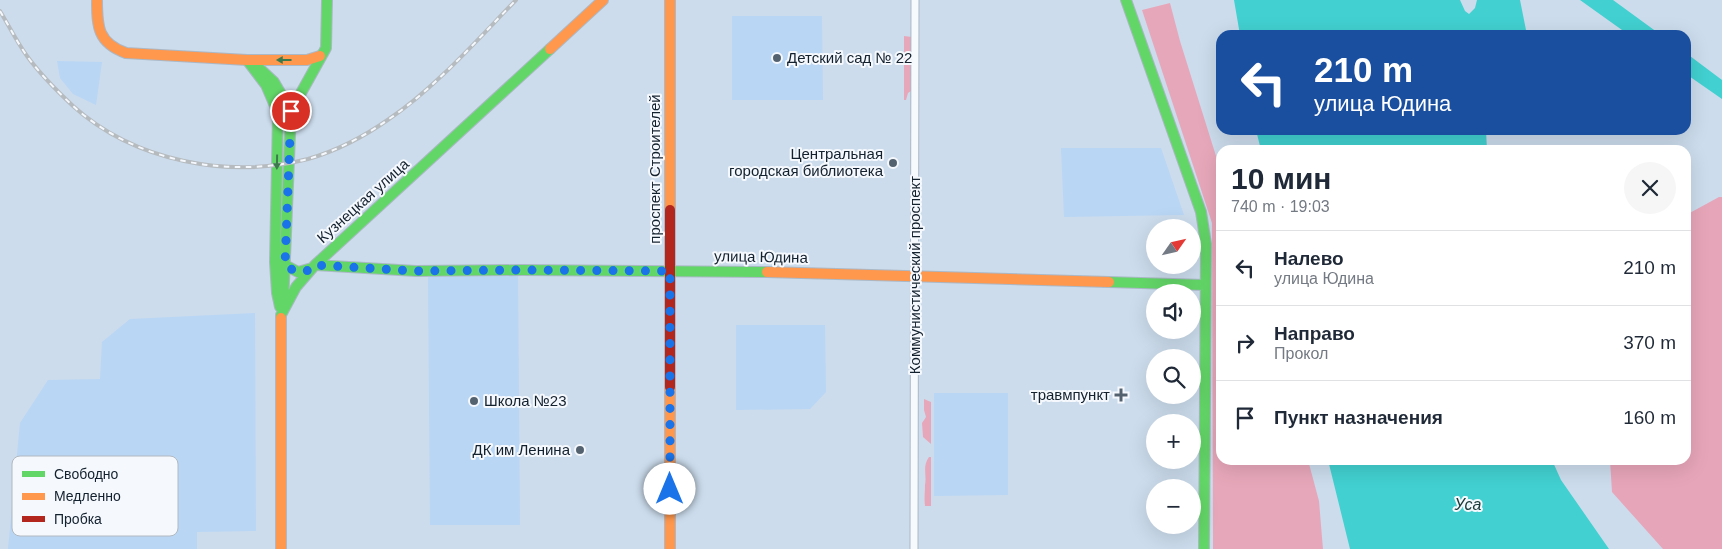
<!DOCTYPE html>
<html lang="ru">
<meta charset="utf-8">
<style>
body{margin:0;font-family:Helvetica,sans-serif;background:#f6f6f7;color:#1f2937;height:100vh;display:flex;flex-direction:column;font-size:19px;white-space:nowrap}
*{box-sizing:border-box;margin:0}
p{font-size:16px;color:#747a83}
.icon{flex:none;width:28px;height:28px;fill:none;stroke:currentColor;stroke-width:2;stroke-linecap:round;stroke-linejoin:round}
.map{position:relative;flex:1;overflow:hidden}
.side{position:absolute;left:1216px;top:145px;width:475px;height:320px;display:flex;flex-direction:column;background:#fff;border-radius:15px;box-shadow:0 5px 20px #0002}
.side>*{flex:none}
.banner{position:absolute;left:1216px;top:30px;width:475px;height:105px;border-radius:15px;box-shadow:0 5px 20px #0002;background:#1a4fa0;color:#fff;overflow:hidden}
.needle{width:32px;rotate:56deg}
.tools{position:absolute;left:1146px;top:219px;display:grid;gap:10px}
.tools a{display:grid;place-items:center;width:55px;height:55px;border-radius:50%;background:#fff;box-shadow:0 5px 20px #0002;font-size:25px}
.pin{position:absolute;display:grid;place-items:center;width:42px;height:42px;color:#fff;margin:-21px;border:2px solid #fff;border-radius:50%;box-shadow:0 1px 5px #0007}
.me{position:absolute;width:55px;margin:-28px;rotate:0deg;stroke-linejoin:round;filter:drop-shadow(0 0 4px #0008)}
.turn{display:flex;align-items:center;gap:18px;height:105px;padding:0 15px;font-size:22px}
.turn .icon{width:65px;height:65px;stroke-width:2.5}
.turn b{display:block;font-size:35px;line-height:42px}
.round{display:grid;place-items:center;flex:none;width:52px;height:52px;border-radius:26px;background:#f6f6f7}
.headline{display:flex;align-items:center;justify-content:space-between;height:85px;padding:0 15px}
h1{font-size:30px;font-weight:800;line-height:38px}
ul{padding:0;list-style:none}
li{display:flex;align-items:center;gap:15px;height:75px;padding:0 15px;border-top:1px solid #e0e1e3}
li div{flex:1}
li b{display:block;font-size:19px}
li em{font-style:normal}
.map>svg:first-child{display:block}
</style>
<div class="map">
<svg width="1722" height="549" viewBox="0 0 1722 549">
<rect width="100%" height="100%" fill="#ccdcec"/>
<path fill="#b9d6f5" d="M732,16H822L823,100H732Z
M57,61L102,62L96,105L73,94L60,78Z
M1061,148H1161L1184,215L1064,217Z
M518,276L520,525H430L428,277Z
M255,313L256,531L197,532V549H8L20,423L48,380L100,379L102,342L130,319Z
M736,325H825L826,392L810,409L736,410Z
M934,393H1008V495L934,496Z"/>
<path fill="#e7a7ba" d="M1170,3L1180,41L1221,172V460H1308L1319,501L1323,549H1213L1212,223L1142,10Z
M904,36L912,37L911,91L908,93L906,100H904Z
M924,399L931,402V444L923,437L922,423L926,417L924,410Z
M929,457H931V506H925C924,498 925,493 925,485C927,474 922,467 929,457Z"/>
<path fill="#e7a5b9" d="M1719,197H1722V549H1663L1612,492L1610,460H1686V215Z"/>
<path fill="#42d0d0" d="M1234,0H1460L1465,11L1469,14L1475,8L1477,0H1520L1527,35H1240Z
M1580,0H1613L1661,35H1629Z
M1686,53L1722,80V99L1686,74Z
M1256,130H1486L1487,150H1261Z
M1328,460H1552L1561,480L1609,549H1350Z"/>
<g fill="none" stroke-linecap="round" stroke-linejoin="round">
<defs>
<path id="street" d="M914,549L915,0"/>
<path id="fast" d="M1126,0L1201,212L1206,244L1204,549
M247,60L266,85L278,113L275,262L277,293L280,307
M260,69L274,82L291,111
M285,265L298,272L312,268
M315,265L416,271L522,270L767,272
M1109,282L1205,285
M283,307L291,111L326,48L327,0
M281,318V315L296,287L315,265L550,49"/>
<path id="slow" d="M97,0C97,27 98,43 126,53L247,60H307L320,56
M670,0V210
M550,49L603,0
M767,272L1109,282
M281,318V549
M670,387V549"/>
<path id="jam" d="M670,210V387"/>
</defs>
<use href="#street" stroke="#abb8c6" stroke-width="9"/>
<use href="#fast" stroke="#abb8c6" stroke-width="12"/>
<use href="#slow" stroke="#abb8c6" stroke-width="12"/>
<use href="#jam" stroke="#abb8c6" stroke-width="12"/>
<use href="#street" stroke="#f7fafc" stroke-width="7"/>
<use href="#fast" stroke="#63d668" stroke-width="10"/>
<use href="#slow" stroke="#ff974d" stroke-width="10"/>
<use href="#jam" stroke="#b3261e" stroke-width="10"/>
<defs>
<path id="rail" d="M0,11C9,26 17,42 27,56C40,74 57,91 73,106C135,162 229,179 308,159C336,151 365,136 389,119C434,89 478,39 516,0"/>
</defs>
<use href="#rail" stroke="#b6bbbf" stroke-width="4"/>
<use href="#rail" stroke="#f5f9fd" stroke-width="2" stroke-dasharray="5.5" stroke-linecap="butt"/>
</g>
<defs><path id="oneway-solid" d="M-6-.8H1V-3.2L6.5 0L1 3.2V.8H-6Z" transform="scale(1.25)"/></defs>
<g fill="#3b7b4b">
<use href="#oneway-solid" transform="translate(284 60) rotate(180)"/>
<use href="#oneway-solid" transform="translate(277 162) rotate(91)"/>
</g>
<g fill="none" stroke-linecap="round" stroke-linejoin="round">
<path stroke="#1a73e8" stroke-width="9" stroke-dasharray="0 16.2" d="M291,111L285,265C295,273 306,275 315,265L416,271L522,270L670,271V489"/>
</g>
<g fill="#546270" stroke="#f5f9fd" stroke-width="2">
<circle cx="777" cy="58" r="5"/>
<circle cx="893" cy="163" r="5"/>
<path d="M1118.5 387.5h5v5h5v5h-5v5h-5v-5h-5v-5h5z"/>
<circle cx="474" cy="401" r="5"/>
<circle cx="580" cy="450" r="5"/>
</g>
<g text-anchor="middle" stroke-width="4" stroke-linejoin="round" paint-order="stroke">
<g font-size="15" fill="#13202e" stroke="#f5f9fd" text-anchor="end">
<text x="787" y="63" text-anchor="start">Детский сад № 22</text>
<text x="883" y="159">Центральная<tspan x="883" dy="17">городская библиотека</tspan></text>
<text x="1110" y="400">травмпункт</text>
<text x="484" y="406" text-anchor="start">Школа №23</text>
<text x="570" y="455">ДК им Ленина</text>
</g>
<g font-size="15" fill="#13202e" stroke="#f5f9fd">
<text transform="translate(655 169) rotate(-90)" y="5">проспект Строителей</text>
<text transform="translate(363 201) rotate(-42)" y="5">Кузнецкая улица</text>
<text transform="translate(761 257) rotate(1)" y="5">улица Юдина</text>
<text transform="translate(915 275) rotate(-90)" y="5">Коммунистический проспект</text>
</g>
<g font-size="16" font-style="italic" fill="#183837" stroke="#f5f9fd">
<text x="1468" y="510">Уса</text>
</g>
</g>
<rect x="12" y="456" width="166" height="80" rx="8" fill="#f5f9fd" stroke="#b1b8bf" stroke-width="1"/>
<rect x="22" y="471" width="23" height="6" fill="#63d668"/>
<rect x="22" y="493" width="23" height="7" fill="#ff974d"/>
<rect x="22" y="516" width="23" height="6" fill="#b3261e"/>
<g font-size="14" fill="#13202e">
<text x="54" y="479">Свободно</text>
<text x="54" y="501">Медленно</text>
<text x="54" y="524">Пробка</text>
</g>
</svg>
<div class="tools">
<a><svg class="needle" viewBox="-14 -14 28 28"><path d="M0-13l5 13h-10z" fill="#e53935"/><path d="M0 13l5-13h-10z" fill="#747a83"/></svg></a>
<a><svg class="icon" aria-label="sound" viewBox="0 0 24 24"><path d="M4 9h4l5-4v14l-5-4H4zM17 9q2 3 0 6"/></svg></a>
<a><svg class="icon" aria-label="search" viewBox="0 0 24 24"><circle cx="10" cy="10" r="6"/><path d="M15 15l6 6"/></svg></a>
<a>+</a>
<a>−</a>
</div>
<div class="pin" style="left:291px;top:111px;background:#d93025"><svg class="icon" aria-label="arrive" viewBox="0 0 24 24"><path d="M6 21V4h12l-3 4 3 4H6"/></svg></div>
<svg class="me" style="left:670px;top:489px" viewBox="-20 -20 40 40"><circle r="19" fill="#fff"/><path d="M0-13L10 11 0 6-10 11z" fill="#1a73e8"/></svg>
<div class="banner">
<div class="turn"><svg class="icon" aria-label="left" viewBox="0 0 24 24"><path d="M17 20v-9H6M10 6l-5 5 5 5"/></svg><div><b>210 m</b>улица Юдина</div></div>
</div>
<section class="side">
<div class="headline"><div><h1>10 мин</h1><p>740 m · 19:03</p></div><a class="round"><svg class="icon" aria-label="close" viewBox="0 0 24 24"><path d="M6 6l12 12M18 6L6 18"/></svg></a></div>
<ul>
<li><svg class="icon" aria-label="left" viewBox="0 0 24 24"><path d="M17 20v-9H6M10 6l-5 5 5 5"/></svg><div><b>Налево</b><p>улица Юдина</p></div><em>210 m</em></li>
<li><svg class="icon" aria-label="right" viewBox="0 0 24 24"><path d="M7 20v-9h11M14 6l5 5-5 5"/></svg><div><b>Направо</b><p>Прокол</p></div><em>370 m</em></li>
<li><svg class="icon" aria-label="arrive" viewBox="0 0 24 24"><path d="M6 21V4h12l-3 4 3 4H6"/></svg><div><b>Пункт назначения</b></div><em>160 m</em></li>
</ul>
</section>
</div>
